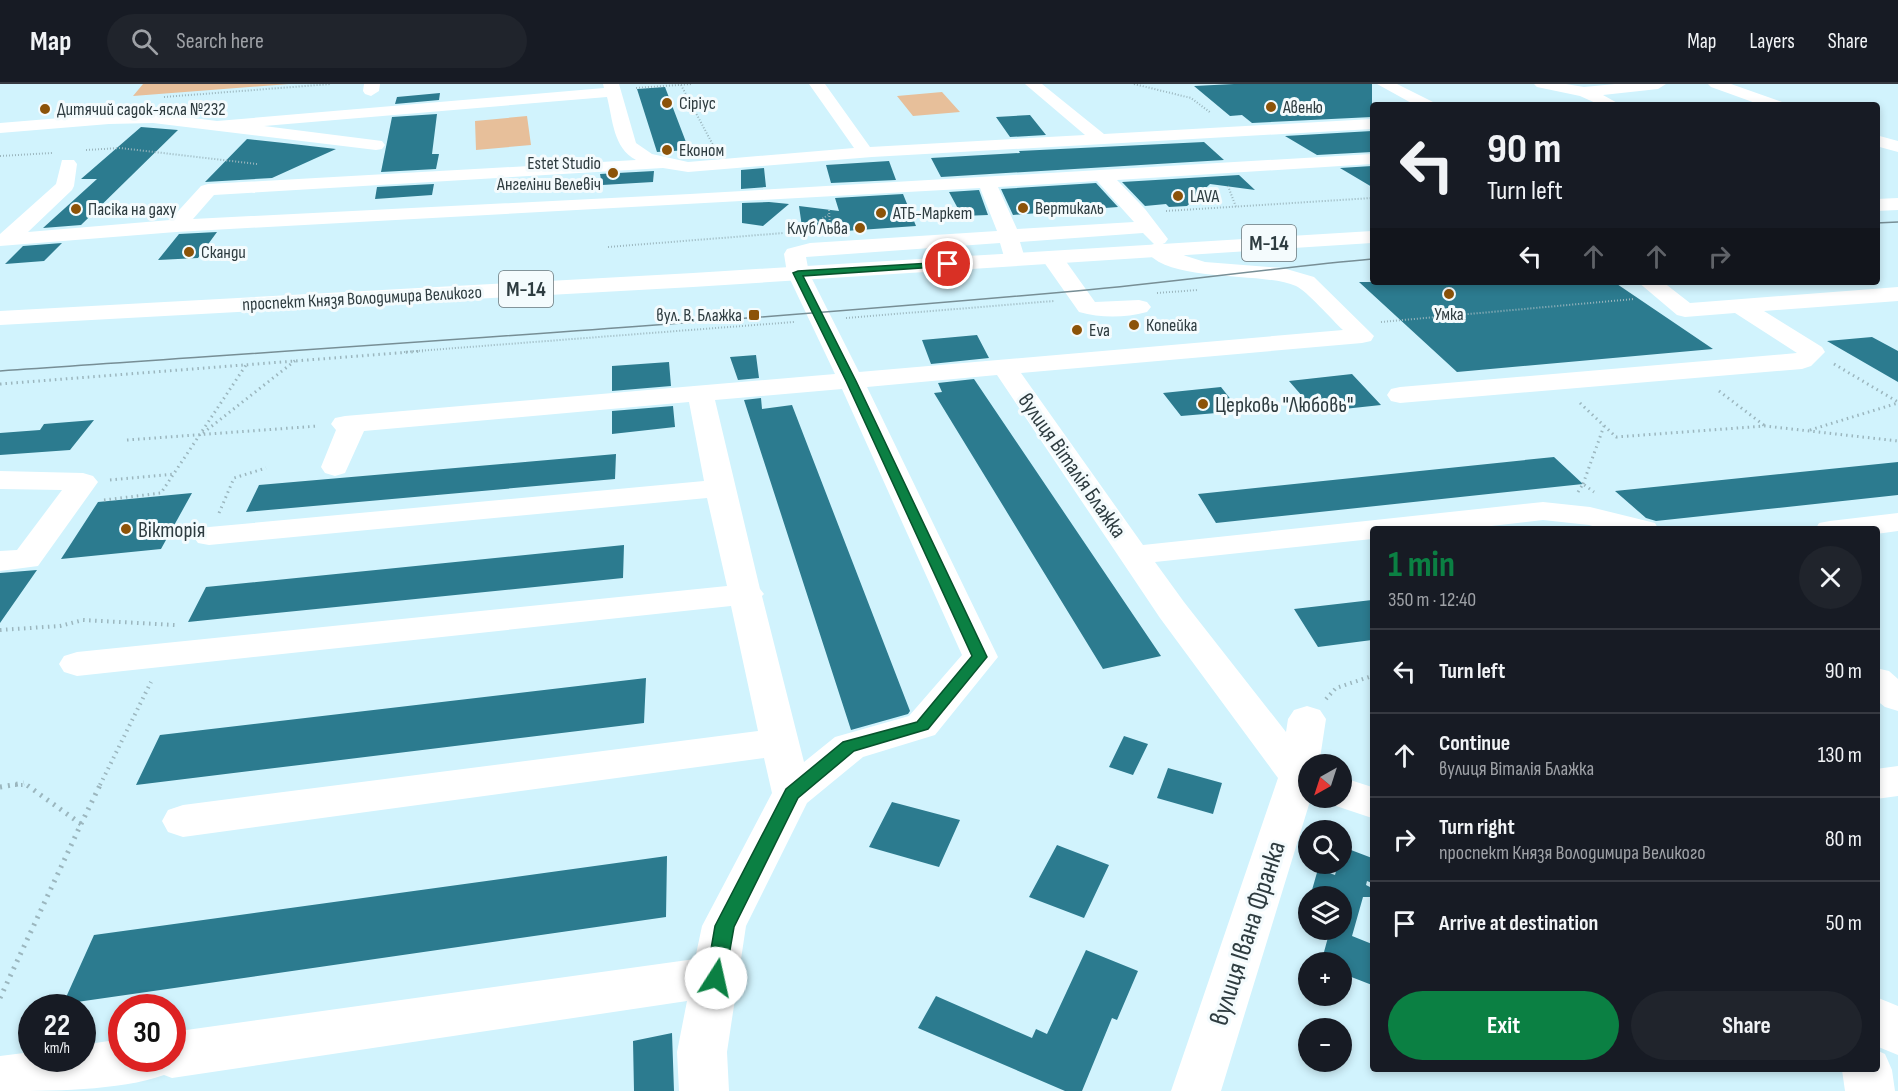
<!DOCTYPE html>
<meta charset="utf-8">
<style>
body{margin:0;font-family:"Sofia Sans Condensed",sans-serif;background:#20242c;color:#f1f3f6;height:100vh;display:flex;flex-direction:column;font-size:22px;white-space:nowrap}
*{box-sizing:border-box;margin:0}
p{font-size:20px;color:#9ea1a6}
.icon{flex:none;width:33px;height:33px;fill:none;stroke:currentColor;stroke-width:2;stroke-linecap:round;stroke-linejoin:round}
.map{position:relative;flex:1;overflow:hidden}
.sheet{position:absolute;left:1370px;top:442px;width:510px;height:546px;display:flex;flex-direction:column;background:#171b24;border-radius:6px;box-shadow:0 3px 9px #0003}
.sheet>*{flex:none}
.banner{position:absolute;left:1370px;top:18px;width:510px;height:183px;border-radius:6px;box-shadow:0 3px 9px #0003;background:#171b24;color:#f1f3f6;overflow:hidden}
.needle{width:39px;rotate:219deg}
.buttons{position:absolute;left:1298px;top:670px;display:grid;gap:12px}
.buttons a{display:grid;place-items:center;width:54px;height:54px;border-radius:50%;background:#171b24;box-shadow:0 3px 9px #0003;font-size:30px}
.speed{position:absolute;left:18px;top:910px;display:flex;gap:12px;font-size:30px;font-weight:700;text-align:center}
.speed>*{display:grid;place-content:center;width:78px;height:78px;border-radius:50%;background:#171b24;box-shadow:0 3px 9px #0003;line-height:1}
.speed small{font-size:15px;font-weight:400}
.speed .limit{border:9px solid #d22;background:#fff;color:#111}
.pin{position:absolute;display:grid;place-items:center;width:51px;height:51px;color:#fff;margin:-26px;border:3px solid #fff;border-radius:50%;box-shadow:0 2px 6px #0007}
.me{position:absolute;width:66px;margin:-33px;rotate:10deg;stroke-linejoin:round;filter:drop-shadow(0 0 4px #0008)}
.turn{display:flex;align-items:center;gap:21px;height:126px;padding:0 18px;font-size:27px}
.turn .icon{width:78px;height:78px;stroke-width:2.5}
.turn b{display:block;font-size:42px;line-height:51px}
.lanes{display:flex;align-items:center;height:57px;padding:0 18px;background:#0003;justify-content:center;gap:30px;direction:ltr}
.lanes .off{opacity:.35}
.round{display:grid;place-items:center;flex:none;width:63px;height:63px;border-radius:32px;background:#20242c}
.headline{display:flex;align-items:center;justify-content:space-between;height:102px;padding:0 18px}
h1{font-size:36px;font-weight:700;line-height:45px;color:#0b8043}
.button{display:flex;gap:12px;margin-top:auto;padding:12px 18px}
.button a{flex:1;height:69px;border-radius:36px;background:#0b8043;color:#fff;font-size:24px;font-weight:700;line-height:69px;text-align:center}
.button a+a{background:#20242c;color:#f1f3f6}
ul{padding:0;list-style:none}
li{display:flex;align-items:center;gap:18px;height:84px;padding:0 18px;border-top:2px solid #363941}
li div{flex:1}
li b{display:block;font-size:22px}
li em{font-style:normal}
header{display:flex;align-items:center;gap:36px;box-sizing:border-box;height:84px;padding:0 30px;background:#171b24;border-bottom:2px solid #363941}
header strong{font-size:28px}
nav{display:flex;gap:33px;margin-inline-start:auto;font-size:21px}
.search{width:420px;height:54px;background:#20242c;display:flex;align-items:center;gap:15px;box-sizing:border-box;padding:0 21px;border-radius:33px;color:#9ea1a6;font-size:22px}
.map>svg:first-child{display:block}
</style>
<header>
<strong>Map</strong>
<div class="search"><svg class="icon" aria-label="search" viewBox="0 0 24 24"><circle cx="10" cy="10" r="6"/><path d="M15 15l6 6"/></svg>Search here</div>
<nav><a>Map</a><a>Layers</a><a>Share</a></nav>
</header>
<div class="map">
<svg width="1898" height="1007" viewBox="0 0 1898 1007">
<rect width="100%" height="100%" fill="#d1f3fd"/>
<path fill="#e7bf9a" d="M143,0H289L133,12Z
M942,8L960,28L913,32L897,12Z
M527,32L531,61L476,66L475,37Z"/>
<path fill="#2c7b8f" d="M1234,0H1372V33L1252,39L1242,31L1230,32L1194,2Z
M665,3L689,66L657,68L637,5Z
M440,9L439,16L395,20L397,13Z
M437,30L432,70H439L436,85L381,88L392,33Z
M1030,31L1046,51L1010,53L996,33Z
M141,43L178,46L81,141L43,144L97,95H81Z
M1372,47V68L1317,71L1285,52Z
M247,55L284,59L336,65L272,94L205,98Z
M1204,58L1224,76L941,93L931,74L1020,69L1019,67Z
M889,77L896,96L831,99L826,81Z
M1372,82V103L1340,84Z
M764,84L766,103L741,105V86Z
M654,87L653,98L602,101L600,90Z
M1239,91L1255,106L1210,100L1187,122L1169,123L1166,120L1145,122L1122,98Z
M1096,99L1118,123L1013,131L1001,105Z
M434,100L432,111L375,115L377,103Z
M979,106L988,131L962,132L949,108Z
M903,110L916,142L803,150L799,122L839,127L835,114Z
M769,118L789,120L763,142L742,139V119Z
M217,148L198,174L158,176L179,150Z
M62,159L44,177L5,180L23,162Z
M1359,198H1614L1713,265L1457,288Z
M977,251L989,274L931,280L922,256Z
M1872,253L1898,267V298L1827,257Z
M756,271L759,294L738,296L730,273Z
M669,278L671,302L612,307V282Z
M1352,290L1381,321L1316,328L1289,297Z
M974,295L1111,498L1161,572L1103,585L934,309L942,308L938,299Z
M1221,303L1240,327L1181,332L1163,309Z
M761,314L762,325L792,321L910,627L908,630L851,646L744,316Z
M673,322L675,343L612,350V327Z
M94,336L70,366L0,371V349L40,346L44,340Z
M616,370L615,395L246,428L259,401Z
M1554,373L1583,400L1216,439L1198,410Z
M1898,378V411L1656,437L1646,434L1615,407Z
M192,409L161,465L61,475L98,418Z
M624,461L623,494L188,538L206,503Z
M37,486L0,539V489Z
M1372,516V556L1318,563L1294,525Z
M646,594L644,639L136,701L160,651Z
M1124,652L1148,660L1133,691L1109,683Z
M1168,684L1222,699L1213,730L1157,714Z
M892,718L960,736L939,783L869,763Z
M1057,761L1109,781L1084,834L1029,813Z
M1343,763L1372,774V799L1367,797L1366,801L1372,804V813H1363L1352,852L1372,860V901L1341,889V879H1321L1330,846H1341V813H1310L1318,785L1335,791L1338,780H1341Z
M667,772L666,833L63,920L94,851Z
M1086,866L1138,887L1117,936L1112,934L1082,1007H1065L918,944L936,912L1032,954L1036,945L1047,950Z
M672,949L674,1007H634L633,957Z"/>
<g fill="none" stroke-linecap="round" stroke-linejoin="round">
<path stroke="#9bb6be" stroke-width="2" stroke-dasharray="1 2" stroke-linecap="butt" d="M1134,0L1191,14L1211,29
M681,1L713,61
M636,4L692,0
M164,13L331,0
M86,66L120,64L257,80
M0,72L52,69
M1228,102L1236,123
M829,126L830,143
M1166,127L1372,114
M810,143L828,131
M608,163L784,149
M1157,209L1198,206
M846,234L1054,217
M1381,238L1634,215
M404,268L794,238"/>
<path stroke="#9bb6be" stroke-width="3" stroke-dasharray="1.5 4" stroke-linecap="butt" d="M1834,280L1898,318
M0,300L423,267
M1719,307L1765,342
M1580,319L1616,353L1765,342L1898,357
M1810,346L1898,319
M203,349L296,276
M127,356L318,342
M110,396L175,390
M1583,400L1604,342
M1578,408L1583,400L1594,408
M104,416L161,409L246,281
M219,429L234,394L266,384"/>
<path stroke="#9bb6be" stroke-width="4" stroke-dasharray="1.5 4.5" stroke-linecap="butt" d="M0,546L60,542L83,536L175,541
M1326,615L1336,604L1372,592
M15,701H26
M100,701L151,598"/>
<path stroke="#9bb6be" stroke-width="5" stroke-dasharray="2 6" stroke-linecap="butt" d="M0,703L24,699
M81,740L101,699
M0,914L81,740L24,699"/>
<path fill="#fff" fill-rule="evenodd" d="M364,0H380L379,7L371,12L365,10L363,7Z
M603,0H619L636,59L652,70L688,78L854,64L809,0H825L870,63L1085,51L1025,0H1042L1104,50L1372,35V45L872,73L688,88L663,84L214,111L193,135L690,110L1372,70V80L1117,96L1145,125L1168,155L1165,159L1160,161L1186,172L1205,178L1283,184L1314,193L1374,252L1371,257L1362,259L1021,289L1143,461L1543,418L1590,423L1655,439L1659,446H1606L1589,441L1543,436L1457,446H1372V455L1155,478L1184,518L1286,648L1288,635L1294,626L1307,622L1320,626L1326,635L1319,681H1308V714H1311L1221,1007H1171L1278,694L1160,534L997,291L867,303L998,573L935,651L863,673L807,719L746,842L727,968L729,1007H679L677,968L687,917L172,994L164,991C120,1007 48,1007 0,1007V972L32,968V975H82V961L122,955V975H172V948L695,875L702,842L772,709L764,674L183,753L168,748L162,737L168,726L183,721L758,647L731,522L77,592L64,588L59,580L64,572L77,568L727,502L707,414L209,461L198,459L193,452L198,445L209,443L704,397L689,318L364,347L345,389L335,392L325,389L321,383L336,346L331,340L335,334L345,332L835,290L787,189L784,170L787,165L810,159L997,147L980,104L176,148L0,162V150L56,100L62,76H74L77,80L74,102L72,106L28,148L170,136L201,102L208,100L636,76C613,64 613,36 607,13L264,42L382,57L385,61L382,65L376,66L153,39L109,40L0,49V39L109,30L153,29L217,37L604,4ZM1097,97L1134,138L1017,145L998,103ZM1143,149L1154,160L1149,162L1145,166C1169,200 1261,187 1296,202C1307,207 1332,236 1343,246L859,288L809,189L806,173L1000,159L1005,176L1013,177L1021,176L1024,171L1020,158ZM842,305L962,571L909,632L835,653L804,678L762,512L764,510L760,505L715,316Z
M1377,0H1397L1433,18L1435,21H1415Z
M1534,0H1566L1584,3L1615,0H1666L1658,5L1603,11L1621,21H1600L1580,12L1537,3Z
M1708,0H1731L1782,18L1784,21H1761L1711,3Z
M1876,51L1898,57V68L1876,62Z
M1052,168L1060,169L1095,218L1139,216L1147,218L1151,223L1147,228C1124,234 1101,234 1079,228L1041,174L1044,169Z
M1638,198H1663L1690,219L1898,203V217L1764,227L1822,263L1825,268L1811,282L1802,285L1400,319L1391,317L1387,311L1391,305L1400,303L1797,269L1735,229L1685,233L1677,231Z
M0,387L83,389L93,392L98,398L38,482L0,487V467L17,466L62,406L0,405Z
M1898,429V447L1876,450V446H1815L1819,439L1830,437Z
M1876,584L1889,587L1898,595V627L1885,623L1876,616Z
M1898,682V712L1876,715V685Z
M1341,693L1372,703V734L1327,719L1324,714H1341Z
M1876,913L1898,922V971L1876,962Z
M1876,966L1885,970L1892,986L1895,1007H1845L1842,986H1876Z"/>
<path fill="#fff" fill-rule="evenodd" d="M1898,114V126L1876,127V115Z
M1372,147V159L693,203L0,241V227L693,189Z"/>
<path stroke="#778e95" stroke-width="1.5" d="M1876,139L1898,138
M0,287C359,262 718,239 1076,207C1175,198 1273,184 1372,175"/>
</g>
<path fill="#0b8043" stroke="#07532c" stroke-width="1.5" d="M948,178H951V182L803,192L856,297L987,573L928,645L854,667L798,714L734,843L725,894L722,900L716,902L709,900L706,894L715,842L786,705L843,658L917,638L972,572L846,297L793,189L798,187Z"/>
<g fill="#8c5309" stroke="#f4fbfd" stroke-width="2">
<circle cx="667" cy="19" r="6"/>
<circle cx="1271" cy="23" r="6"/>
<circle cx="45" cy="25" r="6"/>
<circle cx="667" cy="66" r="6"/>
<circle cx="613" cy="89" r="6"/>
<circle cx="1178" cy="112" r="6"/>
<circle cx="1023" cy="124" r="6"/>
<circle cx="76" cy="125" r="6"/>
<circle cx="881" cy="129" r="6"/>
<circle cx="860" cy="144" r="6"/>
<circle cx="189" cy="168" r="6"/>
<circle cx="1449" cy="210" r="6"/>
<rect x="748" y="225" width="12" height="12" rx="3"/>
<circle cx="1134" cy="241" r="6"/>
<circle cx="1077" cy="246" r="6"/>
<circle cx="1203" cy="320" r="6"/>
<circle cx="126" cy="445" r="6"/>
</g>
<g text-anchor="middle" stroke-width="6" stroke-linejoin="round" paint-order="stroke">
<g font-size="18" fill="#2e3c40" stroke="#f4fbfd" text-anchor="start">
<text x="679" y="25">Сіріус</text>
<text x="1283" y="29">Авеню</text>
<text x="57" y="31">Дитячий садок-ясла №232</text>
<text x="679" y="72">Економ</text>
<text x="601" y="85" text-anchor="end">Estet Studio<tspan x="601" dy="21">Ангеліни Велевіч</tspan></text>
<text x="1190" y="118">LAVA</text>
<text x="1035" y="130">Вертикаль</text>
<text x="88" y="131">Пасіка на даху</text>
<text x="893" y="135">АТБ-Маркет</text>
<text x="848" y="150" text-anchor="end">Клуб Льва</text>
<text x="201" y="174">Сканди</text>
<text x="1449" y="236" text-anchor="middle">Умка</text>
<text x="742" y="237" text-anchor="end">вул. В. Блажка</text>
<text x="1146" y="247">Копейка</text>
<text x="1089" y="252">Eva</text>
</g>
<g font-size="18" fill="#2e3c40" stroke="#f4fbfd">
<text transform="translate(362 214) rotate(-3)" y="6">проспект Князя Володимира Великого</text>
</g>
<g fill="#f4fbfd" stroke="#697579" stroke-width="1.5">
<rect x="1242" y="141" width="54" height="36" rx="4.5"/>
<rect x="499" y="187" width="54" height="36" rx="4.5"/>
</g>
<g font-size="21" font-weight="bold" fill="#2e3c40">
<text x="1269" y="166">М-14</text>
<text x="526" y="212">М-14</text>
</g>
<g font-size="22" fill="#2e3c40" stroke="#f4fbfd" text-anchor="start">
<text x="1215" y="328">Церковь "Любовь"</text>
<text x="138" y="453">Вікторія</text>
</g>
<g font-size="22" fill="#2e3c40" stroke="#f4fbfd">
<text transform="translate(1073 381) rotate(55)" y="8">вулиця Віталія Блажка</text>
</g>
<g font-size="27" fill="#2e3c40" stroke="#f4fbfd">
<text transform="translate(1247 849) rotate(-72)" y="9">вулиця Івана Франка</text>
</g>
</g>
</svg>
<div class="buttons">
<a><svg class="needle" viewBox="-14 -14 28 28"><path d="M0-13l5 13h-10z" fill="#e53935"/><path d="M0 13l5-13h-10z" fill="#9ea1a6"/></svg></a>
<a><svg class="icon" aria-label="search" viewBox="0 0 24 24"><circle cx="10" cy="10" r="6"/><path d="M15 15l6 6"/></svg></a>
<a><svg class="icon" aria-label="layers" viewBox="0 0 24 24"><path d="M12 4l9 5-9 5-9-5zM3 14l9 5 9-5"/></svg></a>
<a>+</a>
<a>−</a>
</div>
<div class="speed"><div>22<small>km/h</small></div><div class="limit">30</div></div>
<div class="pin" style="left:948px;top:180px;background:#d93025"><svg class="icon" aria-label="arrive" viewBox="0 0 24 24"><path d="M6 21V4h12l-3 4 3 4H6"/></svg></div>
<svg class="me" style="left:716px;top:894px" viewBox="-20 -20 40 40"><circle r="19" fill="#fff"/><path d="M0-13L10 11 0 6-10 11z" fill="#0b8043"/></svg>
<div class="banner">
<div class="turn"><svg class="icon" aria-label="left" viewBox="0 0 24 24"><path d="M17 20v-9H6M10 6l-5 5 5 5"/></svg><div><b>90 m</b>Turn left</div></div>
<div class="lanes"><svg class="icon" aria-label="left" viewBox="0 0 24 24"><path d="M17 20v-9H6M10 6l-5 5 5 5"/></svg><svg class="icon off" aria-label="ahead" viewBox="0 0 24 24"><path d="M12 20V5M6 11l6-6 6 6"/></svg><svg class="icon off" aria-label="ahead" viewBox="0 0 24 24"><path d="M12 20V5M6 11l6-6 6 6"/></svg><svg class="icon off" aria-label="right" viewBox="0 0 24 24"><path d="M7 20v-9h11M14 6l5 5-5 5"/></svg></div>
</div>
<section class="sheet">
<div class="headline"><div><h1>1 min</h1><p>350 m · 12:40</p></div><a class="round"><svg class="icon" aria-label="close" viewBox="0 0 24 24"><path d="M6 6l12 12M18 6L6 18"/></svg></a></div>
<ul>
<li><svg class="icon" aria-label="left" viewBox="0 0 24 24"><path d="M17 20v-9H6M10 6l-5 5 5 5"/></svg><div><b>Turn left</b></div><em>90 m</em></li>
<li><svg class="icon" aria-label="ahead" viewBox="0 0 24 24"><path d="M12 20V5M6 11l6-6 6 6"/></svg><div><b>Continue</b><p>вулиця Віталія Блажка</p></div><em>130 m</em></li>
<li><svg class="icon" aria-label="right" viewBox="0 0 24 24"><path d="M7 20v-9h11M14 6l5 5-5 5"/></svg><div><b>Turn right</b><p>проспект Князя Володимира Великого</p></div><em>80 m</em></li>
<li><svg class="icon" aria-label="arrive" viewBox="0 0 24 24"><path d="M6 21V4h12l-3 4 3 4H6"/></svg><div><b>Arrive at destination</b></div><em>50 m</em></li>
</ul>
<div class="button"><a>Exit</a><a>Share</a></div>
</section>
</div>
